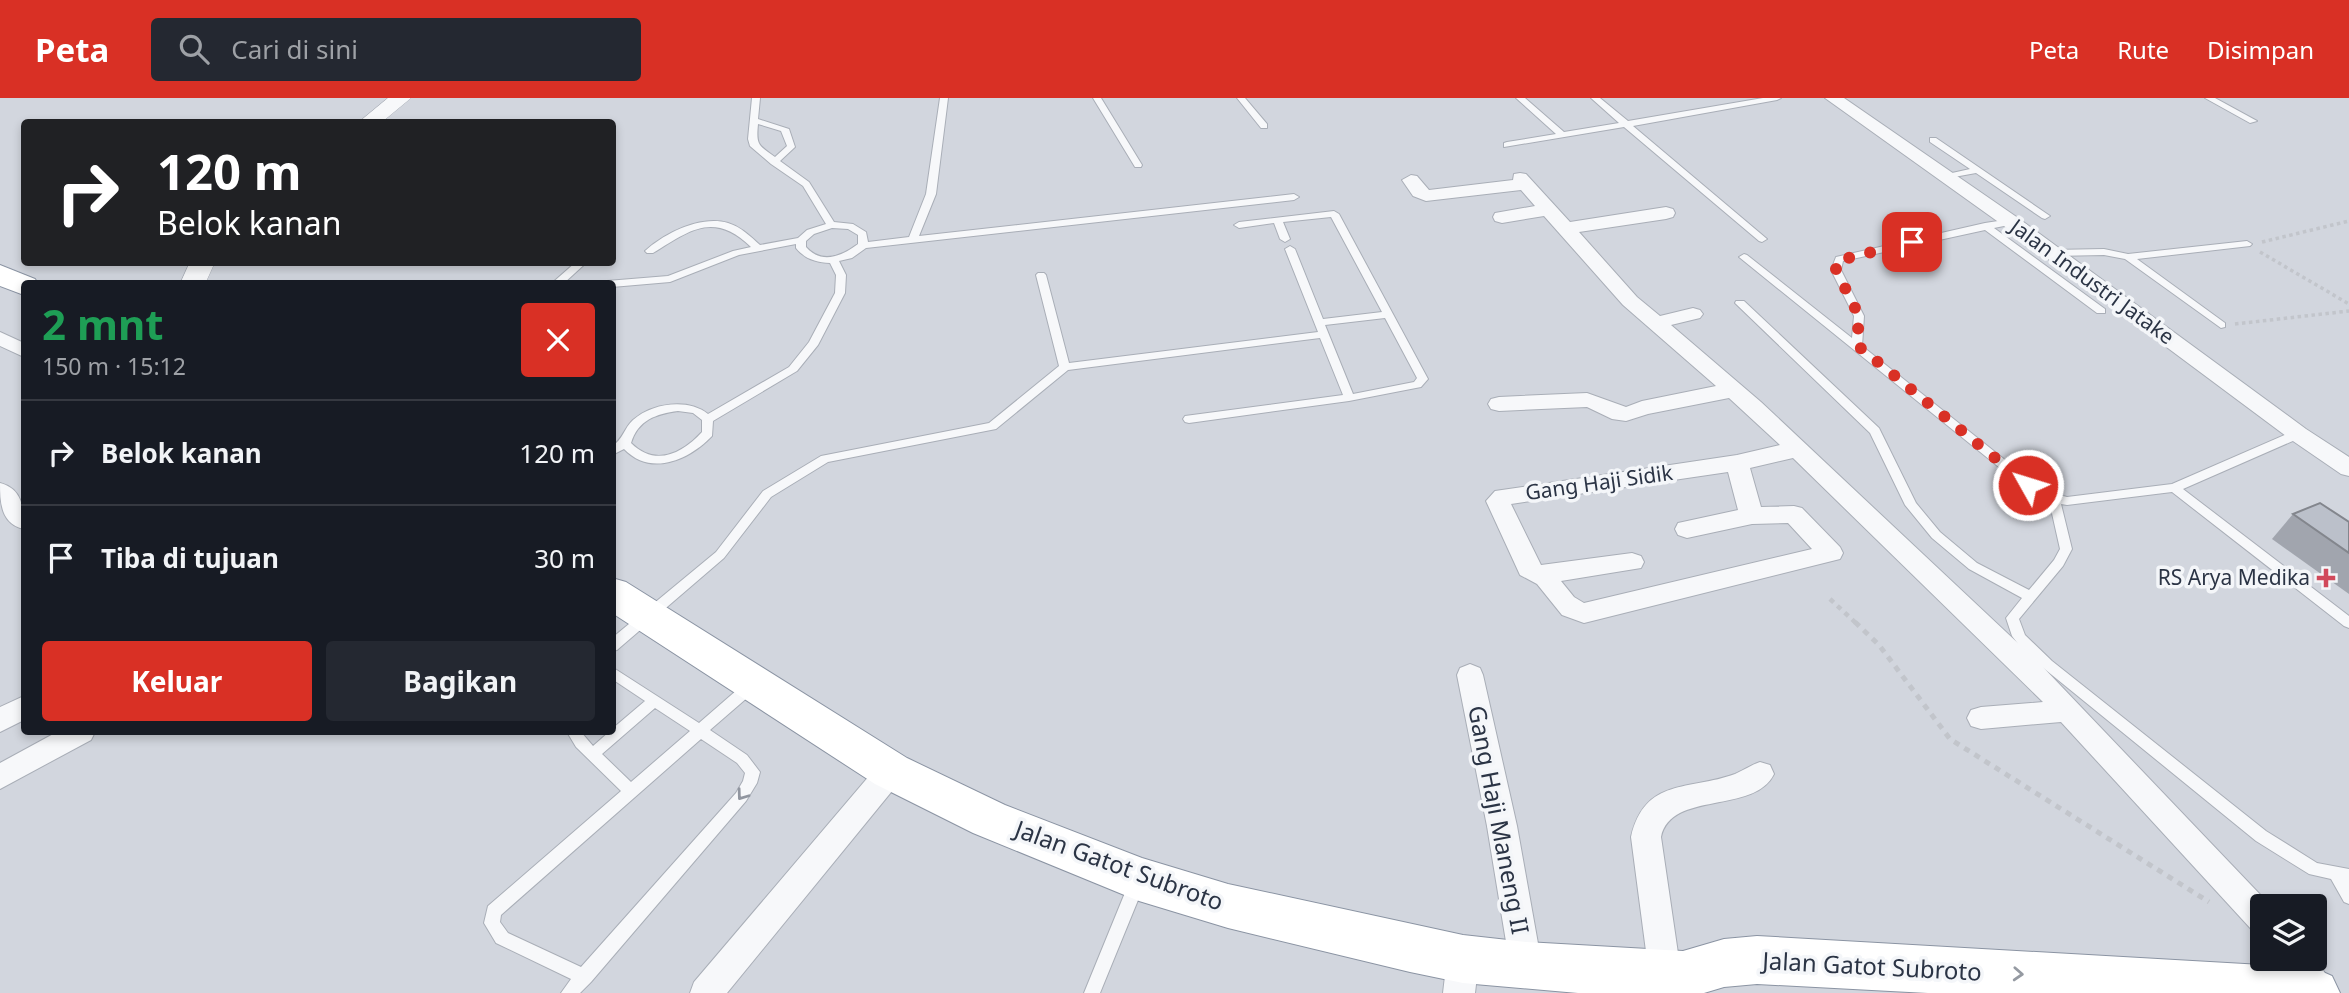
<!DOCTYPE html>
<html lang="id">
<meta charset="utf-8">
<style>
body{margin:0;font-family:"Noto Sans",sans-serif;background:#242831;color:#f1f3f6;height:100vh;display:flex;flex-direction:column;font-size:26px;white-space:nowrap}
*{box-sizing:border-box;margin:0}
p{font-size:23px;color:#9ea1a6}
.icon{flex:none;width:38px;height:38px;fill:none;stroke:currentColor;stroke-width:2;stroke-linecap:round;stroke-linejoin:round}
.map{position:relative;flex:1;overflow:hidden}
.drawer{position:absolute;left:21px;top:182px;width:595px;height:455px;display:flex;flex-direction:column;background:#171b24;border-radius:7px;box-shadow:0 4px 10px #0003}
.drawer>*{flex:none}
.hud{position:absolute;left:21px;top:21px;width:595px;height:147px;border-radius:7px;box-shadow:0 4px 10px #0003;background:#202124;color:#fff;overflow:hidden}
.fabs{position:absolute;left:2250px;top:796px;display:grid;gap:14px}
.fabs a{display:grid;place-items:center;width:77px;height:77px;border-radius:7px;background:#171b24;box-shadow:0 4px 10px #0003;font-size:35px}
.pin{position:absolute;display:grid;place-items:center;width:60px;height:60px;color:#fff;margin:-30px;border-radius:14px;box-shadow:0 4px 10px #0006}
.me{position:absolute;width:77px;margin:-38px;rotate:309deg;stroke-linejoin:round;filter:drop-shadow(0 0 5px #0008)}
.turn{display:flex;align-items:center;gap:24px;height:147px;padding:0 21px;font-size:32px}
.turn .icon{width:91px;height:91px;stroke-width:2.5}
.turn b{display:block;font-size:49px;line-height:60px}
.round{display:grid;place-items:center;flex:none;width:74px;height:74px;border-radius:7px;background:#242831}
.headline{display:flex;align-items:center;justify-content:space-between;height:119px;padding:0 21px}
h1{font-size:42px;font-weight:700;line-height:52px;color:#1e9e55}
.cta{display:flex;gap:14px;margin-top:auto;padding:14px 21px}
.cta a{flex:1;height:80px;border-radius:7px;background:#d93025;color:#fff;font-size:28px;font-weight:700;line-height:80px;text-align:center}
.cta a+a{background:#242831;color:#f1f3f6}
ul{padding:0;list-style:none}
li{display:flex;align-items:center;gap:21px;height:105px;padding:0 21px;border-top:2px solid #363941}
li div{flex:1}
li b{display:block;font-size:26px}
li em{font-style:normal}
header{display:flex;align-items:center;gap:42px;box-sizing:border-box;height:98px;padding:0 35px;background:#d93025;color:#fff}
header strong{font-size:33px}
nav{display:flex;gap:38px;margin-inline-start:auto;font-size:24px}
.search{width:490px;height:63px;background:#242831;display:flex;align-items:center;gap:18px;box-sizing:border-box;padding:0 24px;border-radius:7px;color:#9ea1a6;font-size:26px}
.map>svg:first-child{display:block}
</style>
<header>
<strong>Peta</strong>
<div class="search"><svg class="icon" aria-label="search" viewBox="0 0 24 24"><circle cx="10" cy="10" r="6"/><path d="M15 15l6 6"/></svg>Cari di sini</div>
<nav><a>Peta</a><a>Rute</a><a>Disimpan</a></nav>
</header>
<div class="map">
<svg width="2349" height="895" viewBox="0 0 2349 895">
<rect width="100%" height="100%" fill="#e4e7ec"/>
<path fill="#d2d6de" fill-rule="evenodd" d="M0,0H2349V895H0ZM24,24H612V164H24ZM24,186H612V634H24ZM2263,808H2315V861H2263Z"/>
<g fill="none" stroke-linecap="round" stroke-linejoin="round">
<defs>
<path id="service" d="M752,0H760L758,21L789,31L795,49L780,63L809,84L834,124L853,126L866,134L868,144L909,139L926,96L940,0H948L936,96L919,138L1294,96L1299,99L1294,102L866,150L852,160L839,163L846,177L845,195L818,247L797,273L713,323L712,338C689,362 651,379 624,351L612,357V348C623,342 624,330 633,322C652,305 688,300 708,316L789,269L809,244L835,195L836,177L830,165C815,164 805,161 796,150V146L739,157L670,184L612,189V186H602L607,183L668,178L733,153L751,149C714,113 690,132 653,155H647L645,153C665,135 701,117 728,125C741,129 750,138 760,147L798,140L807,132L826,126L803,88L771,66L750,48L748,41ZM758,26L781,33L787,48L775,59C758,47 756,47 758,26ZM832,130L848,131L858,137V146C842,158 822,167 806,149V143L814,136ZM678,313L693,315L702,322V334C682,356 655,369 631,345C638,322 656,316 678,313Z
M1093,0H1101L1142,67L1141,69H1135Z
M1237,0H1245L1267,26V30H1261Z
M1516,0H1525L1564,34L1619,25L1591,0H1600L1628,23L1763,0H1781L1777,2L1633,28L1767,141L1762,144L1759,143L1624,29L1504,49V45L1507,44L1556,36Z
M2205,0H2215L2257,23L2250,25Z
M1930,40H1936L2050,118L2045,121L2042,120L1976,75L1943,81V77L1970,71L1930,44Z
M1334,113L1339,116L1428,281L1421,289L1349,303L1189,325L1185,324L1183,321L1185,318L1343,297L1320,240L1068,272L996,331L828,364L771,399L724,460L617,552L612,553V540L716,454L763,393L821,358L989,325L1059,268L1036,177L1038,175H1044L1046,177L1069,265L1318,234L1285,151L1290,148L1295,151L1323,221L1382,214L1331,119L1283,124L1290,141L1285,144L1280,141L1274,125L1239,130L1234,127L1239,124ZM1385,220L1417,280L1414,284L1353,296L1325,227Z
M2011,121L2016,124L2014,126L1994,130L2105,211V215H2097L1985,132L1843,163L1841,172L1864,218L1862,248L2044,393L2067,399L2172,386L2294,333H2302L2304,336L2302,339L2183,391L2349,518V530L2344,528L2172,394L2067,407L2061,406L2072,451L2063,468L2019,521L2025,537L2052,563L2266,733L2317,765L2349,771V806L2344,804L2331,781L2309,776L2256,743L2025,555L2012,538L2006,520L2022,500L1969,471L1932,440L1905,407L1870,335L1735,205L1736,203H1744L1879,330L1916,405L1940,434L1977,465L2029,492L2054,462L2060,451L2049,402L2036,399L1739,159L1744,156L1747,157L1852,240L1854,218L1831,172L1836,159L1985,125Z
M2247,143L2252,146L2250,148L2137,161L2225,225V229L2221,230L2125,161L2104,157L2053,158L2048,155L2053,152L2104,151L2128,156Z
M576,164H587L563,186H551Z
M612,569L699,625L745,585L750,584L755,585L757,589L755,593L710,632L747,657L760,674L757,685L746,703L591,884L580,895H561L571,881L496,845L484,825L488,808L621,693L576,649L567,634H581L593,648L609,634H612V631L645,603L612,581ZM655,610L690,633L631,684L602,656ZM701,641L737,665L745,675L743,683L736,695L581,869L508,835L500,824L501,817Z
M1137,778L1142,780L1145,785L1100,895H1084L1129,785L1132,780Z"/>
<path id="minor" d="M1825,0H1844L2018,120L2306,331L2349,359V378L2341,376L2290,341L2004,128Z
M1520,75L1526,76L1570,124L1666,109L1673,111L1675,115L1673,119L1666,121L1579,134L1637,199L1660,218L1693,210L1700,212L1703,216L1700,220L1671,227L1761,304L2040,566L2271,808H2263V836L2252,832L2061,624L1981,631L1971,628L1967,620L1971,612L1981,609L2043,604L1793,360L1750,370L1761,409L1794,408L1802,410L1840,449L1843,455L1840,461L1584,525L1562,517L1537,486L1520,477L1486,403L1495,393L1737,357L1780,347L1729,300L1648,316L1626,323L1612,321L1587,309L1499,313L1491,311L1488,306L1491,301L1499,299L1587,295L1626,309L1642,303L1716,288L1623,207L1544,118L1502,125L1495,123L1493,119L1495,115L1535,108L1521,92L1426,103L1413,98L1402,82L1411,77L1417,78L1429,92L1513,82L1514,76ZM1728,374L1738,412L1678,425L1675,431L1678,437L1687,440L1752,426L1788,425L1812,451L1584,505L1574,499L1561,483L1641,470L1644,464L1641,458L1632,455L1541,467L1511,406Z
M0,234L24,245V259L0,248Z
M0,385C23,391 24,411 24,431C1,426 0,405 0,385Z
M1470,566L1480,570L1483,577L1517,728L1542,868L1537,879L1526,883L1515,879L1510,868L1487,728L1457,577L1460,570Z
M24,598V622L0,634V609Z
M57,634H95L91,642L0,691V665Z
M891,661L901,664L905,673L901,682L727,895H690L694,884L881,664Z
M1760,664L1770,667L1774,676C1754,717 1671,692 1661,739L1681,876L1676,887L1665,891L1654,887L1649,876L1631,739C1645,679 1689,693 1735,676C1744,672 1751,667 1760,664Z
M1463,846L1474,850L1479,861L1475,895H1443L1447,861L1452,850Z
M2315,859L2337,895H2302L2282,861H2315Z"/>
<path id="tertiary" d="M388,0H411L382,24H359Z
M190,164H215L205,186H180Z"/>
<path id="trunk" d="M0,167L35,181L38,186H24V197L0,188Z
M612,480L626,484L907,660L1005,707L1142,760L1228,786L1463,837L1526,844L1683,853L1724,841L1757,838L2314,870L2332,878L2340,895H1928L1757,886L1724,889L1704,895H1578L1463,885L1410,874L1228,830L1139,803L973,735L875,686L612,515Z"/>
</defs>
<use href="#service" stroke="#a9aeb7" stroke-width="2"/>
<use href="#minor" stroke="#a9aeb7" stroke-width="2"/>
<use href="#tertiary" stroke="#a9aeb7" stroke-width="1"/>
<use href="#trunk" stroke="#8b94a3" stroke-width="2"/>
<path stroke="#c2c5cb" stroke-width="3.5" stroke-dasharray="3.5 3.5" stroke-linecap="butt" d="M2262,144L2349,123
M2260,154L2349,206
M2235,226L2349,213"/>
<path stroke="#c2c5cb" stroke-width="4.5" stroke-dasharray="5 5" stroke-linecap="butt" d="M1830,501L1857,526"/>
<path stroke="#c2c5cb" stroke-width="5" stroke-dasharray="6 6" stroke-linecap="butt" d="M1855,524L1879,547L1950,641L2209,804"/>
<use href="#service" fill="#f7f8fa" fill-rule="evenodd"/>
<use href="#minor" fill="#f7f8fa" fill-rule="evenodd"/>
<use href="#tertiary" fill="#f7f8fa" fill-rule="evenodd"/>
<use href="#trunk" fill="#fff" fill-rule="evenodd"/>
</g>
<path fill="#a1a5ae" d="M2293,416L2349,424V496L2272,441Z"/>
<path fill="#bbc0ca" stroke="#83868d" stroke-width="2" d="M2320,405L2349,424V455L2293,416Z"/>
<defs><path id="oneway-chevron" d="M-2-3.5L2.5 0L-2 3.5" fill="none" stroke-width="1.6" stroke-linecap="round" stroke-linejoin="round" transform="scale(1.75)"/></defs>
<use stroke="#9196a0" href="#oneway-chevron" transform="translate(742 697) rotate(126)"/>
<use stroke="#959aa2" href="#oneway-chevron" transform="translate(2018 876) rotate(3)"/>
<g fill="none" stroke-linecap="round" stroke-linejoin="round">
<path stroke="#d93025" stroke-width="12" stroke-dasharray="0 21.6" d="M1912,144L1836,163V172L1859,218L1857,247L2028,387"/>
</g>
<path fill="#d1495b" stroke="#f4f6f9" stroke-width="2.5" d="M2322.5 469.5h7v7h7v7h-7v7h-7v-7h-7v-7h7z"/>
<g text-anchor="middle" stroke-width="7" stroke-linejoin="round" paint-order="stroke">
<g font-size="21" fill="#2b3445" stroke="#f4f6f9">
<text transform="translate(2092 184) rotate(36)" y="7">Jalan Industri Jatake</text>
<text transform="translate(1599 385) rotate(-8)" y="7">Gang Haji Sidik</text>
</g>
<g font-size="21" fill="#2b3445" stroke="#f4f6f9" text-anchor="end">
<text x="2310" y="487">RS Arya Medika</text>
</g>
<g font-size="24" fill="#2b3445" stroke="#f4f6f9">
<text transform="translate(1498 722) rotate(79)" y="8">Gang Haji Maneng II</text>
<text transform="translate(1119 768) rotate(20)" y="8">Jalan Gatot Subroto</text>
<text transform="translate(1872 869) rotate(3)" y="8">Jalan Gatot Subroto</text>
</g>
</g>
</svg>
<div class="fabs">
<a><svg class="icon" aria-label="layers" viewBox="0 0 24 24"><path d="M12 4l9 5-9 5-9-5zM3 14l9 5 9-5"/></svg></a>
</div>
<div class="pin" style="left:1912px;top:144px;background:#d93025"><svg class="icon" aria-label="arrive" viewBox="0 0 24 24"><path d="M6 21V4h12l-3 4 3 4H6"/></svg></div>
<svg class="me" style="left:2028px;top:387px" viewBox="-20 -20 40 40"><circle r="17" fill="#d93025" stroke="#fff" stroke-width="3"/><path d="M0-11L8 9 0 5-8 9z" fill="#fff"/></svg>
<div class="hud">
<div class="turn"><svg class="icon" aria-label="right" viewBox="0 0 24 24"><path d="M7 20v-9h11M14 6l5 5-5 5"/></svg><div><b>120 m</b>Belok kanan</div></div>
</div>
<section class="drawer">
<div class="headline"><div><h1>2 mnt</h1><p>150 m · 15:12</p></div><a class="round" style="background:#d93025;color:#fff"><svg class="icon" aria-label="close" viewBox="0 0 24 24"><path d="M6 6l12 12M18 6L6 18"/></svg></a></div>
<ul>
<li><svg class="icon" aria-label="right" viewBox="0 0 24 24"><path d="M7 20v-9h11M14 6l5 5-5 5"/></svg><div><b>Belok kanan</b></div><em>120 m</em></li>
<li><svg class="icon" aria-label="arrive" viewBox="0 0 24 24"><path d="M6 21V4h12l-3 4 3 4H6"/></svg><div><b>Tiba di tujuan</b></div><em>30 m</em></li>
</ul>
<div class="cta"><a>Keluar</a><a>Bagikan</a></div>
</section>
</div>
